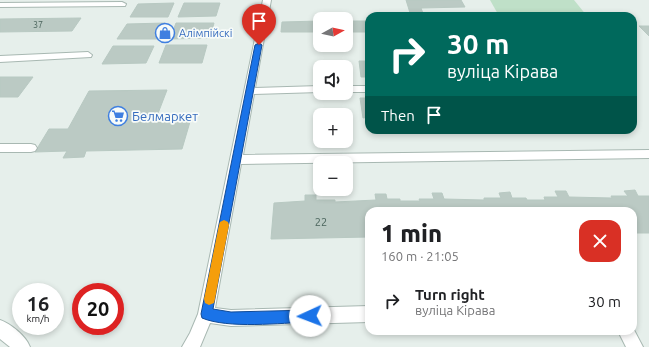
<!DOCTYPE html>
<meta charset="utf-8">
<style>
body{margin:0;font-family:Ubuntu,sans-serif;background:#f6f6f6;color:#202124;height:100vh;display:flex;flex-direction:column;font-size:15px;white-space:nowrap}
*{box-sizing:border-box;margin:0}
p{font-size:13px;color:#757577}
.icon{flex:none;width:22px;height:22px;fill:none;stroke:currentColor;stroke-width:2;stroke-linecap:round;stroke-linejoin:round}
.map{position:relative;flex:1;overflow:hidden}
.drawer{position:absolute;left:365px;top:207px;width:272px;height:128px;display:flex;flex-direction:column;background:#fff;border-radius:12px;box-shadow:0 2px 6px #0003}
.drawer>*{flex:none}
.banner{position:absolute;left:365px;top:12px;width:272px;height:122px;border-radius:12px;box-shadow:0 2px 6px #0003;background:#00695c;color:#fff;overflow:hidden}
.needle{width:26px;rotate:82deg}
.fabs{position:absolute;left:313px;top:12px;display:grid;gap:8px}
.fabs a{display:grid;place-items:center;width:40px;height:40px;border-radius:8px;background:#fff;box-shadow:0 2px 6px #0003;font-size:20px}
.speed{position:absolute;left:12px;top:283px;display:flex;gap:8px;font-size:20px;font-weight:700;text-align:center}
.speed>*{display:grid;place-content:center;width:52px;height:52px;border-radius:50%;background:#fff;box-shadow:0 2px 6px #0003;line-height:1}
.speed small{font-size:10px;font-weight:400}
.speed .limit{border:6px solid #d22;background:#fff;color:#111}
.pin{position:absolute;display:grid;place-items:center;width:34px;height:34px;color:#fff;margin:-41px -17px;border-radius:50% 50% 50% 0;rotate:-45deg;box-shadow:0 0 4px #0007}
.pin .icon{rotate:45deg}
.me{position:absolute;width:44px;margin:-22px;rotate:268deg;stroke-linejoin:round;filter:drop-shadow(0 0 3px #0008)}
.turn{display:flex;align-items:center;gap:14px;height:84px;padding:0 16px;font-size:18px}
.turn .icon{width:52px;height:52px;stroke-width:2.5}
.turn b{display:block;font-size:28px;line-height:34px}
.then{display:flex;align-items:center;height:38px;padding:0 16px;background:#0003;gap:8px;font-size:15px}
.round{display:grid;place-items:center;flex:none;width:42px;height:42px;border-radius:12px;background:#f6f6f6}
.summary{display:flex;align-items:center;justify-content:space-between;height:68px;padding:0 16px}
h1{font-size:24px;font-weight:800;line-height:30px}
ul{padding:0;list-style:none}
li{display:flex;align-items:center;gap:12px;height:52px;padding:0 16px}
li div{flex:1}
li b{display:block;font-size:15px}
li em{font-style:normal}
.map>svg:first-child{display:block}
</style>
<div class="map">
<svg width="649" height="347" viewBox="0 0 649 347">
<rect width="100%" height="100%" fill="#e6efeb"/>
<path fill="#bfe0c8" d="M490,0H574L587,16H499Z"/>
<path fill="#bbcac4" stroke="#b8c9c2" d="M406,0H461L465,7L421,8L424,16H411Z
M174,3L168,17H130L138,4Z
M184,3H220L216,16L178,17Z
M81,18L72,31L0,32V19Z
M320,21V32H281L282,22Z
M346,21H369V32H346Z
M165,23L158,39H117L127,24Z
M176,23H214L210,38L170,39Z
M639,26H649V36Z
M166,45H207L202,63H159Z
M113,46H154L146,63L102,64Z
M359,61H369V77H361Z
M0,77H33L18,97H0Z
M167,90L157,116L192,115L182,149L86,151L84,157L63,158L67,151L35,152L49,129H68L89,91Z
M360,98H369V117L363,118Z
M635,190L638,196H649V233H633V211H369V237L271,239L274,203L305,201V195H316V200H335V202L376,200L375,194H386L387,199H400V201H420L419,199H434L432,193H442L444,199L484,200V198H501L499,193L510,192L512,198H526L527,200H545L544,197H558L555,191H566L569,197L612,198L611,196H628L624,191Z"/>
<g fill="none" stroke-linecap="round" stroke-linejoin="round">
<defs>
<path id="minor" d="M263,0H271L255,88L320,86V92L254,94L243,155L649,150V158L241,164L215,308L231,310L369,306V322L231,326L210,323L200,347H182L190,333L198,314Z
M122,2L126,4L125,6L0,7V3Z
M88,52L92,55L91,57L0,62V56Z
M346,86H369V92H346Z
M0,144H31L35,145L37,148L35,151L31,152H0Z
M0,320C11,324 26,336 30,347H10L0,339Z
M633,328L643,347H626L618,331H633Z"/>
</defs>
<use href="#minor" stroke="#a8b8b2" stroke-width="2"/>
<use href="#minor" fill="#fff" fill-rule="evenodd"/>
</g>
<path fill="#1a73e8" stroke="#114b97" d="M259,43L262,45L213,309L231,312L310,310L314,312L316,316L314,320L310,322C281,323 228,329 202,318L201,314L255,45Z"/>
<path fill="#f59e0b" d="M224,220L228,222L229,225L215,299L214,303L209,305L205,303L204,299L219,225L220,222Z"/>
<defs>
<symbol id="shop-ring" viewBox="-11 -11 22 22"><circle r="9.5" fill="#f7fbf9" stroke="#3f7fe0" stroke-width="1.5"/><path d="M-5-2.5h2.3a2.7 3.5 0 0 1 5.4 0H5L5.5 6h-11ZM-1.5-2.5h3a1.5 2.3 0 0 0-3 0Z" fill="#3f7fe0"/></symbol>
<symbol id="supermarket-ring" viewBox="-11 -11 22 22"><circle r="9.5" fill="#f7fbf9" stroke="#3f7fe0" stroke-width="1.5"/><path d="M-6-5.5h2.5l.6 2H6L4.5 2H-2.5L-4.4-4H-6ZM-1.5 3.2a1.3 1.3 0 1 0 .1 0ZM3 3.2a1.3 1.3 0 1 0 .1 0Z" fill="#3f7fe0"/></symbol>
</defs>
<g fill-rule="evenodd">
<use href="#shop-ring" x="154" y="22" width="22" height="22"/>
<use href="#supermarket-ring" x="107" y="105" width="22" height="22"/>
</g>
<g text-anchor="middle" stroke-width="3.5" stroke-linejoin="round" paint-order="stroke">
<g font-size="9" fill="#4a645c">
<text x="38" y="28">37</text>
</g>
<g font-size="11" fill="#366cbe" stroke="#f7fbf9" text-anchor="start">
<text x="179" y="37">Алімпійскі</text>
</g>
<g font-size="11" fill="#4a645c">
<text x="321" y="226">22</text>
</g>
<g font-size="13" fill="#366cbe" stroke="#f7fbf9" text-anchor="start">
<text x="132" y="121">Белмаркет</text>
</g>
</g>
</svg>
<div class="fabs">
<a><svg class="needle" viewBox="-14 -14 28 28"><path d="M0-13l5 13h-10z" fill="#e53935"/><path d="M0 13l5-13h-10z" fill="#757577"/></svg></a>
<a><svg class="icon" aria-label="sound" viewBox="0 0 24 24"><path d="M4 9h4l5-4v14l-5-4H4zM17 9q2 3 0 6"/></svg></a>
<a>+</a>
<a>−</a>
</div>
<div class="speed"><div>16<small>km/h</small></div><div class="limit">20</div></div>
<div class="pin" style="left:259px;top:45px;background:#d93025"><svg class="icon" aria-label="arrive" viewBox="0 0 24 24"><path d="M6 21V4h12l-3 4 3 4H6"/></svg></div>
<svg class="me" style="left:310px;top:316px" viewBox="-20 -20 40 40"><circle r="19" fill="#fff"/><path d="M0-13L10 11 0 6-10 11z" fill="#1a73e8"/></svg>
<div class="banner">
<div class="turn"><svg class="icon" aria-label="right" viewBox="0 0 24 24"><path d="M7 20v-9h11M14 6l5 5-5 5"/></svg><div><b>30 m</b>вуліца Кірава</div></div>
<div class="then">Then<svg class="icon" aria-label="arrive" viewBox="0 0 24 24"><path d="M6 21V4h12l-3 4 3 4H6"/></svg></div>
</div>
<section class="drawer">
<div class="summary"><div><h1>1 min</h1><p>160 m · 21:05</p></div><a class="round" style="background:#d93025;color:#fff"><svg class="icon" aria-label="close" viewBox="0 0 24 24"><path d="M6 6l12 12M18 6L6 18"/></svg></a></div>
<ul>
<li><svg class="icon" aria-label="right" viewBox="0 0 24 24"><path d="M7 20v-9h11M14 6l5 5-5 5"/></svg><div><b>Turn right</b><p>вуліца Кірава</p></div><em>30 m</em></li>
</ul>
</section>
</div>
